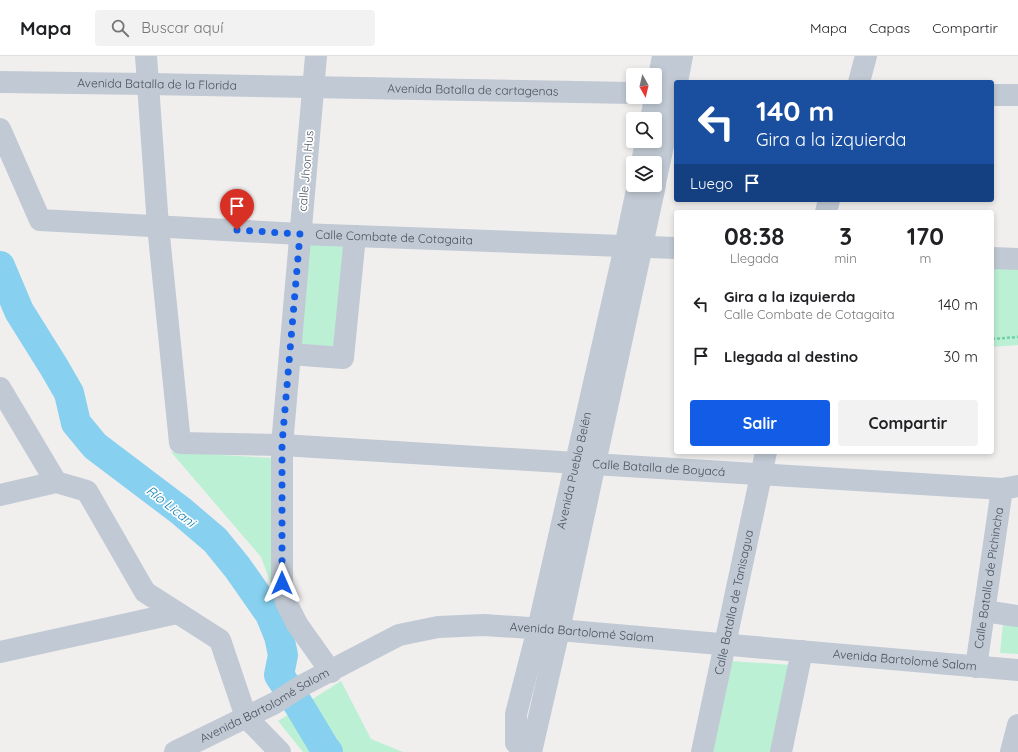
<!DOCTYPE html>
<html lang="es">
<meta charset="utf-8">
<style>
body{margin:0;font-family:Quicksand,sans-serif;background:#f2f2f2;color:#202124;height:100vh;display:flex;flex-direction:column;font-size:15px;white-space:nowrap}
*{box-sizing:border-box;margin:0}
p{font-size:13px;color:#757577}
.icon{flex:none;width:22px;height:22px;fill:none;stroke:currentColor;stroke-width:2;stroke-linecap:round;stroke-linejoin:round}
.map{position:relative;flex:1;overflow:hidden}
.drawer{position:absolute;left:674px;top:154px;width:320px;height:244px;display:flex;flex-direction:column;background:#fff;border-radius:4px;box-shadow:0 2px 6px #0003}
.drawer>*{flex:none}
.top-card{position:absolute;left:674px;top:24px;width:320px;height:122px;border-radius:4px;box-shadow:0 2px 6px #0003;background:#1a4fa0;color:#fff;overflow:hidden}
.needle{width:26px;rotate:172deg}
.controls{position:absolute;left:626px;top:12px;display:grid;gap:8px}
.controls a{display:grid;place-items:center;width:36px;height:36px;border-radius:4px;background:#fff;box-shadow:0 2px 6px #0003;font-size:20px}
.pin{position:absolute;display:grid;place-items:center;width:34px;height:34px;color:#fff;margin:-41px -17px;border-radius:50% 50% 50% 0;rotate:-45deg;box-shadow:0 0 4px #0007}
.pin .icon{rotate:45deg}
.me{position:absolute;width:44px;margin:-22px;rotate:0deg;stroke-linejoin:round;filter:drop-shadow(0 0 3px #0008)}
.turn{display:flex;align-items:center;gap:14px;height:84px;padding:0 16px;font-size:18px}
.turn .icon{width:52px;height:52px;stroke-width:2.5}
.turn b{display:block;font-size:28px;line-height:34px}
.then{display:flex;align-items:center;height:38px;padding:0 16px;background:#0003;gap:8px;font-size:15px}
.eta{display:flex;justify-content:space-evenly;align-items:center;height:68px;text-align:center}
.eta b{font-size:24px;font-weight:800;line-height:28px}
.primary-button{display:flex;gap:8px;margin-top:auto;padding:8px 16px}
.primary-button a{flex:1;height:46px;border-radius:4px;background:#135de6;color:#fff;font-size:16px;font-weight:800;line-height:46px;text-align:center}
.primary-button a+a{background:#f2f2f2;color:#202124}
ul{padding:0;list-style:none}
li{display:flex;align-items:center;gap:12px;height:52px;padding:0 16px}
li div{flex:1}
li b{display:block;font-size:15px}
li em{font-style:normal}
header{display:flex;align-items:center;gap:24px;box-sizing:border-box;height:56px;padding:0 20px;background:#fff;border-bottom:1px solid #e0e0e0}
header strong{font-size:19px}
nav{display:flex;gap:22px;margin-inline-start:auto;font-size:14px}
.search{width:280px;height:36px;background:#f2f2f2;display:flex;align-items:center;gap:10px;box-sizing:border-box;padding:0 14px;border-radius:4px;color:#757577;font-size:15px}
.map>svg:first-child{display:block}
</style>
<header>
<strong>Mapa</strong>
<div class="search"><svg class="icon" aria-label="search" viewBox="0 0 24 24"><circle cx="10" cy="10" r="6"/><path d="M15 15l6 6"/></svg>Buscar aquí</div>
<nav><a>Mapa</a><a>Capas</a><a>Compartir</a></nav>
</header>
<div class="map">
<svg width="1018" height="696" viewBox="0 0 1018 696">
<rect width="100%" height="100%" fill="#f1efee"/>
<path fill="#bbf0d4" d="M306,184L347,188L338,291L298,288Z
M992,194L1018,196V289L992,291Z
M171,396L273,402L274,536L261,501Z
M1003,567L1018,570V598L1000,597Z
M731,605L792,609L774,696H711Z
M341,625L371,683L403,696H303L278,665Z"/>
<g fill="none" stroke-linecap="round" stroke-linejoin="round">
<path stroke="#87d0ef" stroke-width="30" d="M0,210L19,255L54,311L69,337L76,367L95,390L181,455L215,484L237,511L270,558L279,580L283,599L279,619L300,651L324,691L328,696"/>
<path stroke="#72cfaa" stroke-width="2.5" stroke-dasharray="3 2" stroke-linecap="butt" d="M992,283L1018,281"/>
<g stroke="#c1c9d4" stroke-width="22">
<path id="s1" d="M146,0L158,170L180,387L282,389L1002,433L1018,430"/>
<path d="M316,0L282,389V527L286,546L297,568L331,616"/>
<path id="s2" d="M0,26L148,28L633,37"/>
<path d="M677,26L682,0"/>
<path d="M859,26L866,0"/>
<path d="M992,39H1018"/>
<path d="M651,63L663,0"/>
<path id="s3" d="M0,73L40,164L300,178L676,192"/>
<path d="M642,107L646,85"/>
<path d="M655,127L676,29"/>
<path d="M826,156L829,144"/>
<path d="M992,202L1018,203"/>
<path d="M290,298L343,302L355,180"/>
<path d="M0,332L56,426"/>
<path d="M0,439L56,426L87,435L145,536L220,584L246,661L280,696"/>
<path d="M984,555L1018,560"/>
<path d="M0,596L177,557"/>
<path id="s4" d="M976,611L1002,433"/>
<path id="s5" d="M175,696L275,647L303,629L399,579L438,571L484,569L559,574L1018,614"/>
<path id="s6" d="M525,696L516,687V658L538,573L625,191L638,129"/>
<path d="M531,696L559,574L655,129"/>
<path id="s7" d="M702,696L766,396"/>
<path d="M781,696L802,595"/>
<path d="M1011,696L1018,669"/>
</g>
</g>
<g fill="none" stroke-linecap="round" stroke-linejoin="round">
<path stroke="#135de6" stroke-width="7" stroke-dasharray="0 12.6" d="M237,174L300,178L282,388V527"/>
</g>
<g text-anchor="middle" stroke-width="3.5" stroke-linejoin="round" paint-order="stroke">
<g font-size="12" fill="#46505d" stroke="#fff">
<text dy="4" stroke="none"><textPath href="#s2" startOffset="157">Avenida Batalla de la Florida</textPath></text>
<text dy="4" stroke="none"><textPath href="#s2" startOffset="473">Avenida Batalla de cartagenas</textPath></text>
<text transform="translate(306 115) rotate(-85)" y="4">calle Jhon Hus</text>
<text dy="4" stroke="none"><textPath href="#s3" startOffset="454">Calle Combate de Cotagaita</textPath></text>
<text dy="4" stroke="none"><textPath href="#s1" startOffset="868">Calle Batalla de Boyacá</textPath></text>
<text dy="4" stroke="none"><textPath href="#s6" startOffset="292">Avenida Pueblo Belén</textPath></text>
<text dy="4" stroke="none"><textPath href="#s4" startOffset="90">Calle Batalla de Pichincha</textPath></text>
<text dy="4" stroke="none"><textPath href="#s7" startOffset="153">Calle Batalla de Tanisagua</textPath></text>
<text dy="4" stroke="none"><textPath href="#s5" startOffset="437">Avenida Bartolomé Salom</textPath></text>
<text dy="4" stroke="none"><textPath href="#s5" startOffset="761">Avenida Bartolomé Salom</textPath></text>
<text dy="4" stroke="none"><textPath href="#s5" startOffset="101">Avenida Bartolomé Salom</textPath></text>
</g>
<g font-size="13" font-style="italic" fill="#087cae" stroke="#fff">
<text transform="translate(171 450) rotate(38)" y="5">Río Licani</text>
</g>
</g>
</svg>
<div class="controls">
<a><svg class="needle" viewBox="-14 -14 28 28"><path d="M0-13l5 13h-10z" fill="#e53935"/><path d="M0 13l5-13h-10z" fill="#757577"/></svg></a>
<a><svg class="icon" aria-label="search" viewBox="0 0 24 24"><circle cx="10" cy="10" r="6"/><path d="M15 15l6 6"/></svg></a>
<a><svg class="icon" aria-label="layers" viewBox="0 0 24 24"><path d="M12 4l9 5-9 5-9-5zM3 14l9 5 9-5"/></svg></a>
</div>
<div class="pin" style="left:237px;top:174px;background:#d93025"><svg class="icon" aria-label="arrive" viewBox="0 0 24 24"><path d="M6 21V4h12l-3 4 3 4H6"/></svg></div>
<svg class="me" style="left:282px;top:527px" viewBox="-20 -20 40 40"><path d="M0-17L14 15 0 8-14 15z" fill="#135de6" stroke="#fff" stroke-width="4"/></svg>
<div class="top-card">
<div class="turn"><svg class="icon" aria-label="left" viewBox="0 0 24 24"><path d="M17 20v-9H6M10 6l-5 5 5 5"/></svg><div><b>140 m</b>Gira a la izquierda</div></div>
<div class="then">Luego<svg class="icon" aria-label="arrive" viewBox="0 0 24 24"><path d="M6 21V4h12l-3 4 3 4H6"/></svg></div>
</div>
<section class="drawer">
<div class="eta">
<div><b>08:38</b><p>Llegada</p></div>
<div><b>3</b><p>min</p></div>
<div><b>170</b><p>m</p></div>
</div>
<ul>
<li><svg class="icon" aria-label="left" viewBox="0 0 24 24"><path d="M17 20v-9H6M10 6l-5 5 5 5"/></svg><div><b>Gira a la izquierda</b><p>Calle Combate de Cotagaita</p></div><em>140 m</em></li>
<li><svg class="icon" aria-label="arrive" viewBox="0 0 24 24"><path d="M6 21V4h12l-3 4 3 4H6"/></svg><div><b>Llegada al destino</b></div><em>30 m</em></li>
</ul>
<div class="primary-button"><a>Salir</a><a>Compartir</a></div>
</section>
</div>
